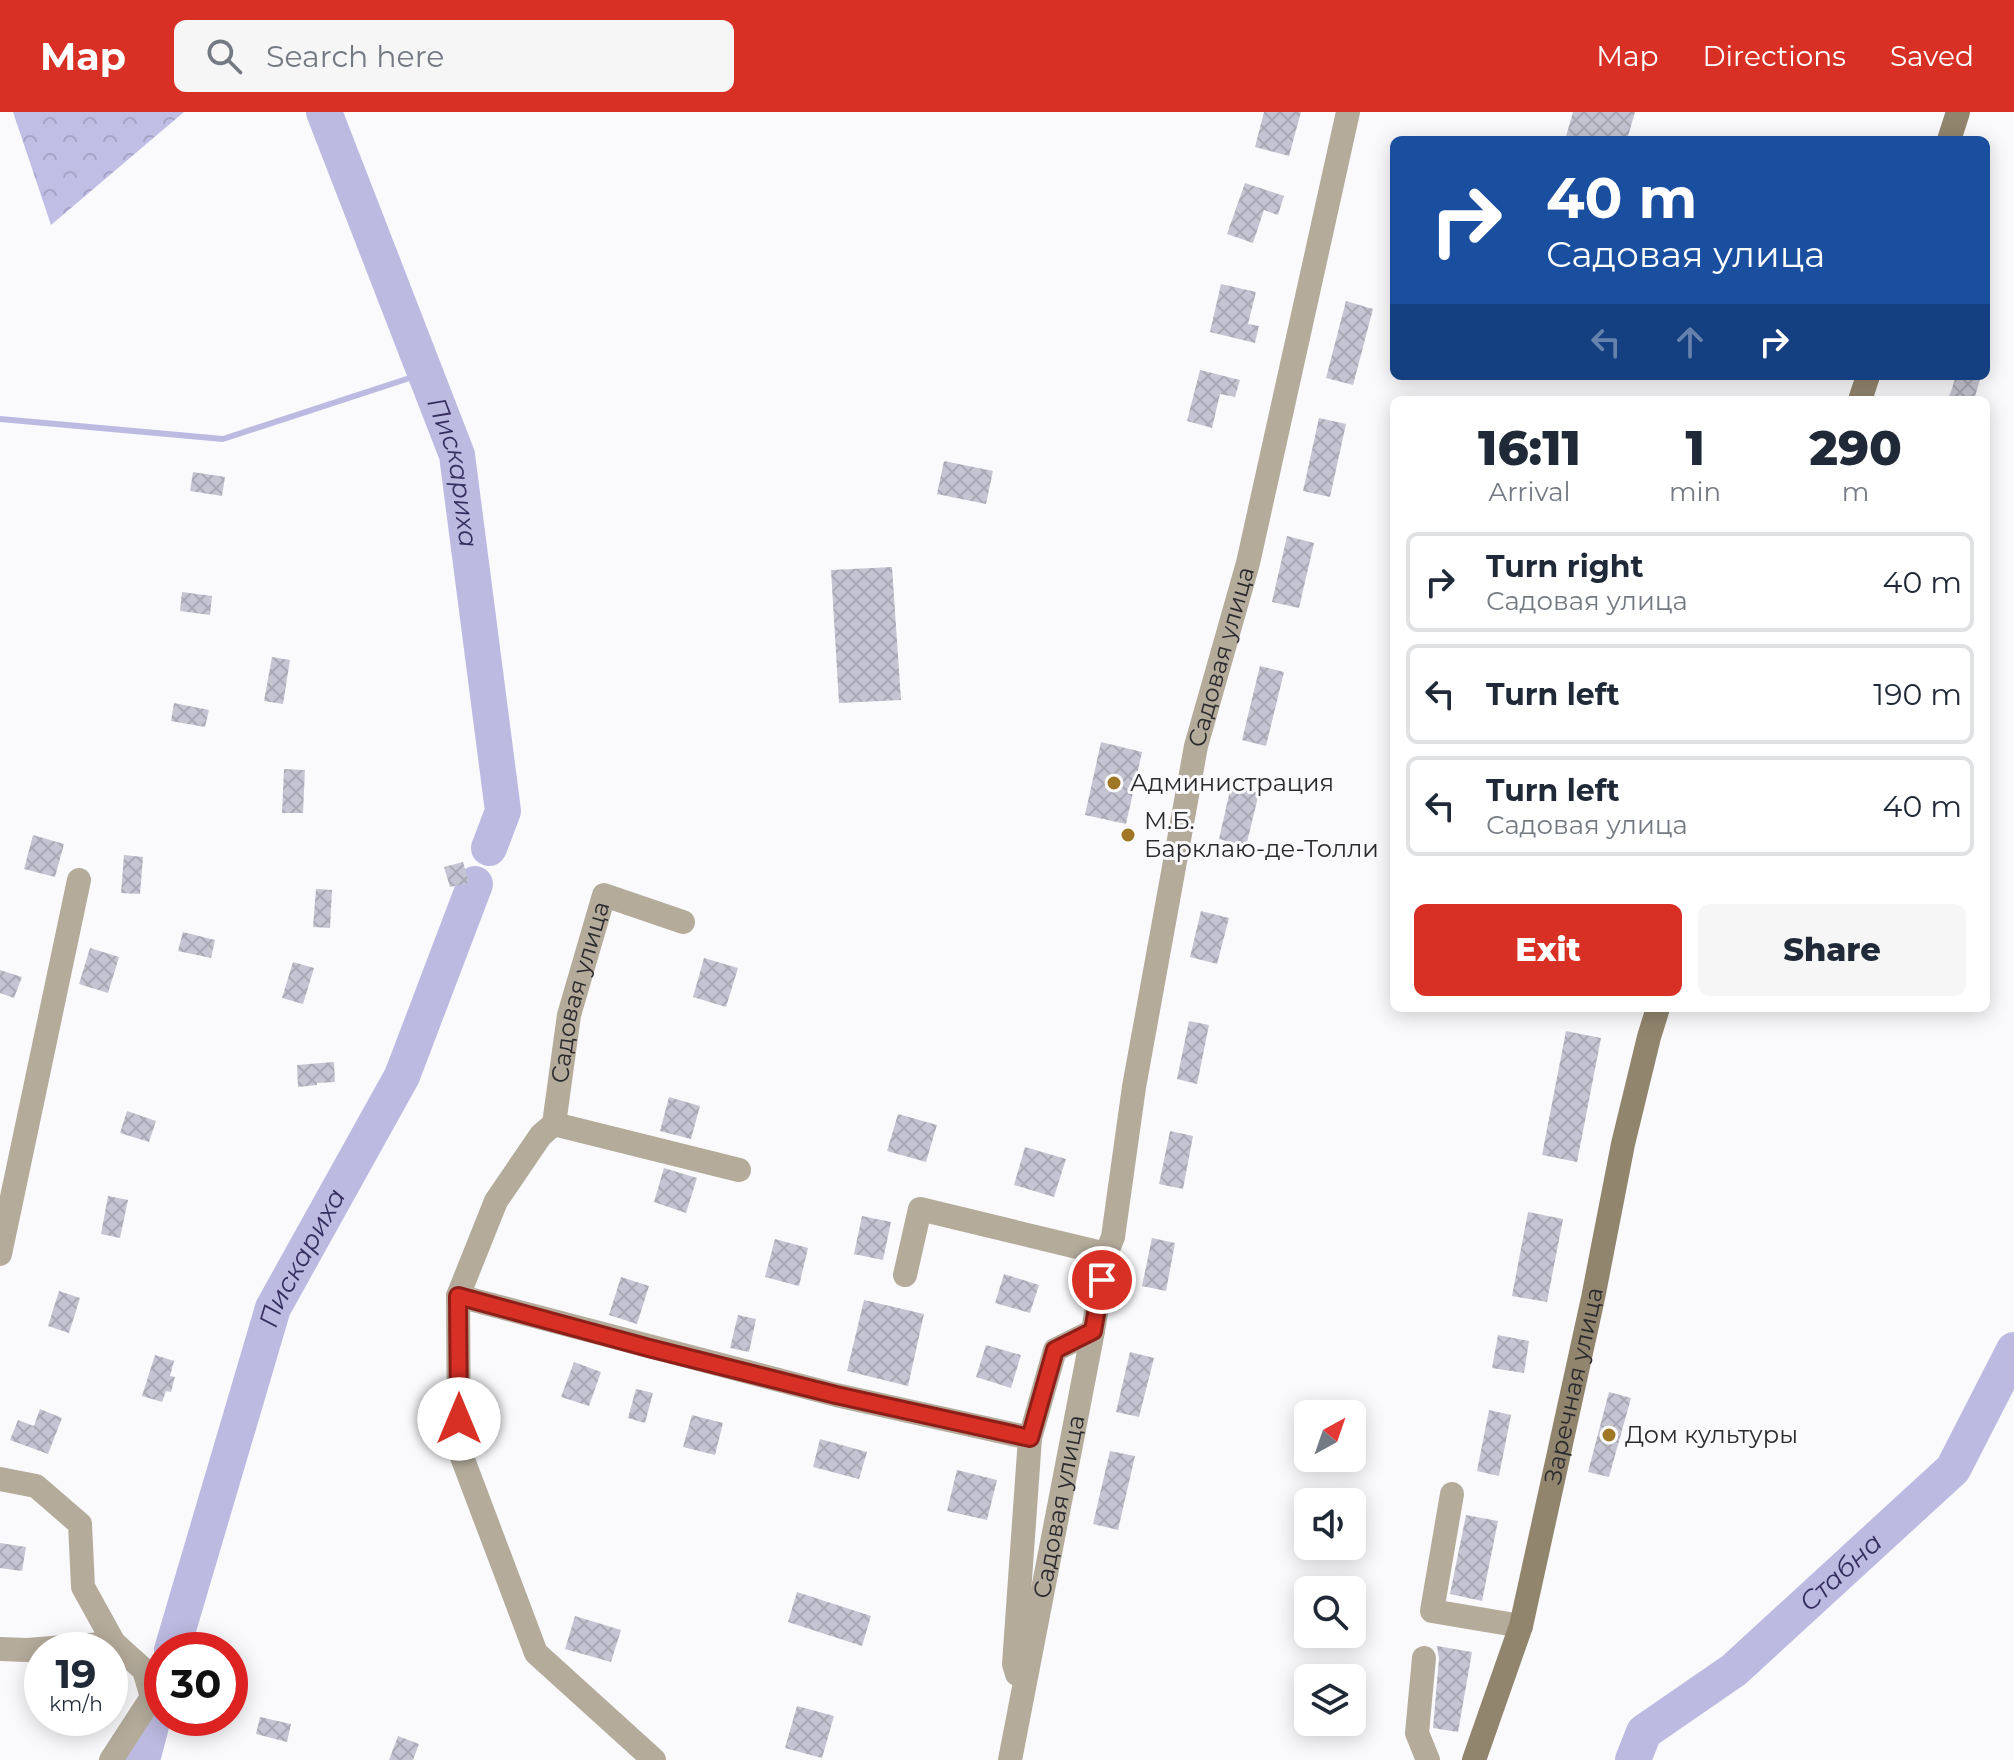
<!DOCTYPE html>
<meta charset="utf-8">
<style>
body{margin:0;font-family:Montserrat,sans-serif;background:#f6f6f7;color:#1f2937;height:100vh;display:flex;flex-direction:column;font-size:30px;white-space:nowrap}
*{box-sizing:border-box;margin:0}
p{font-size:26px;color:#747a83}
.icon{flex:none;width:44px;height:44px;fill:none;stroke:currentColor;stroke-width:2;stroke-linecap:round;stroke-linejoin:round}
.map{position:relative;flex:1;overflow:hidden}
.sheet{position:absolute;left:1390px;top:284px;width:600px;height:616px;display:flex;flex-direction:column;background:#fff;border-radius:12px;box-shadow:0 4px 20px #0003}
.sheet>*{flex:none}
.top-card{position:absolute;left:1390px;top:24px;width:600px;height:244px;border-radius:12px;box-shadow:0 4px 20px #0003;background:#1a4fa0;color:#fff;overflow:hidden}
.needle{width:52px;rotate:40deg}
.controls{position:absolute;left:1294px;top:1288px;display:grid;gap:16px}
.controls a{display:grid;place-items:center;width:72px;height:72px;border-radius:12px;background:#fff;box-shadow:0 4px 20px #0003;font-size:40px}
.speed{position:absolute;left:24px;top:1520px;display:flex;gap:16px;font-size:40px;font-weight:700;text-align:center}
.speed>*{display:grid;place-content:center;width:104px;height:104px;border-radius:50%;background:#fff;box-shadow:0 4px 20px #0003;line-height:1}
.speed small{font-size:20px;font-weight:400}
.speed .limit{border:12px solid #d22;background:#fff;color:#111}
.pin{position:absolute;display:grid;place-items:center;width:68px;height:68px;color:#fff;margin:-34px;border:4px solid #fff;border-radius:50%;box-shadow:0 2px 8px #0007}
.me{position:absolute;width:88px;margin:-44px;rotate:0deg;stroke-linejoin:round;filter:drop-shadow(0 0 6px #0008)}
.turn{display:flex;align-items:center;gap:28px;height:168px;padding:0 24px;font-size:36px}
.turn .icon{width:104px;height:104px;stroke-width:2.5}
.turn b{display:block;font-size:56px;line-height:68px}
.lanes{display:flex;align-items:center;height:76px;padding:0 24px;background:#0003;justify-content:center;gap:40px;direction:ltr}
.lanes .off{opacity:.35}
.eta{display:flex;justify-content:space-evenly;align-items:center;height:136px;text-align:center}
.eta b{font-size:48px;font-weight:800;line-height:56px}
.button{display:flex;gap:16px;margin-top:auto;padding:16px 24px}
.button a{flex:1;height:92px;border-radius:12px;background:#d93025;color:#fff;font-size:32px;font-weight:800;line-height:92px;text-align:center}
.button a+a{background:#f6f6f7;color:#1f2937}
ul{padding:0;list-style:none}
li{display:flex;align-items:center;gap:24px;height:100px;margin:0 16px 12px;padding:0 8px;border:4px solid #e0e1e3;border-radius:12px}
li div{flex:1}
li b{display:block;font-size:30px}
li em{font-style:normal}
header{display:flex;align-items:center;gap:48px;box-sizing:border-box;height:112px;padding:0 40px;background:#d93025;color:#fff}
header strong{font-size:38px}
nav{display:flex;gap:44px;margin-inline-start:auto;font-size:28px}
.search{width:560px;height:72px;background:#f6f6f7;display:flex;align-items:center;gap:20px;box-sizing:border-box;padding:0 28px;border-radius:12px;color:#747a83;font-size:30px}
.map>svg:first-child{display:block}
</style>
<header>
<strong>Map</strong>
<div class="search"><svg class="icon" aria-label="search" viewBox="0 0 24 24"><circle cx="10" cy="10" r="6"/><path d="M15 15l6 6"/></svg>Search here</div>
<nav><a>Map</a><a>Directions</a><a>Saved</a></nav>
</header>
<div class="map">
<svg width="2014" height="1648" viewBox="0 0 2014 1648">
<defs>
<pattern id="forest-crowns" width="20" height="18" patternUnits="userSpaceOnUse" patternTransform="scale(2)"><rect width="20" height="18" fill="#c1bee6"/><path d="M2 6a3 3 0 1 1 6 0M12 15a3 3 0 1 1 6 0" fill="none" stroke="#a6a3c6"/></pattern>
<pattern id="building-cross-hatch" width="8" height="8" patternUnits="userSpaceOnUse" patternTransform="scale(2)"><rect width="8" height="8" fill="#c5c4d2"/><path d="M0 0l8 8M0 8l8-8" fill="none" stroke="#a9a9b5"/></pattern>
</defs>
<rect width="100%" height="100%" fill="#fafafd"/>
<path fill="url(#forest-crowns)" d="M13,0H184L51,113Z"/>
<g fill="none" stroke-linecap="round" stroke-linejoin="round">
<path stroke="#bdbae2" stroke-width="6" d="M0,307L223,327L425,261"/>
<g stroke="#bdbae2" stroke-width="36">
<path id="s1" d="M324,0L457,343L503,699L489,736"/>
<path id="s2" d="M172,1538L273,1196L402,964L475,772"/>
<path d="M142,1648L162,1572"/>
<path id="s3" d="M1633,1648L1644,1620L1734,1558L1953,1357L2014,1238"/>
</g>
</g>
<path fill="url(#building-cross-hatch)" d="M1264,0H1301L1289,44L1255,35Z
M1573,0H1635L1627,28H1565Z
M1245,71L1284,84L1278,103L1264,98L1253,131L1227,122Z
M1221,172L1256,180L1248,212L1259,214L1255,231L1210,220Z
M1346,189L1373,197L1353,273L1326,266Z
M1200,258L1240,268L1235,285L1220,282L1212,316L1187,309Z
M1956,264H1981L1974,288H1948Z
M1319,306L1346,312L1330,385L1303,379Z
M944,349L993,359L986,392L937,382Z
M193,360L225,365L222,384L190,379Z
M1287,424L1314,431L1299,496L1272,490Z
M892,455L901,588L839,591L831,458Z
M182,480L212,484L210,503L180,499Z
M272,545L290,548L283,592L264,589Z
M1260,554L1284,560L1266,634L1242,628Z
M174,591L209,598L205,615L171,609Z
M1101,630L1142,640L1126,712L1085,703Z
M284,657L305,658L303,701H282Z
M1231,674L1259,681L1246,734L1219,727Z
M33,723L64,732L55,765L24,757Z
M124,743L143,745L140,782L121,781Z
M463,750L469,771L450,775L444,755Z
M316,777L332,778L330,816L313,815Z
M1201,799L1229,806L1217,852L1190,845Z
M183,820L215,828L211,846L178,839Z
M90,836L119,845L108,881L79,872Z
M704,846L738,856L726,895L693,885Z
M293,850L314,856L303,892L282,886Z
M0,858L22,865L14,886L0,881Z
M1189,909L1209,913L1197,972L1177,967Z
M1566,919L1601,926L1577,1050L1542,1043Z
M334,950L335,970L317,971V973L298,975L297,953Z
M669,985L700,994L691,1027L660,1019Z
M127,999L156,1009L149,1030L120,1021Z
M898,1002L937,1013L926,1050L887,1039Z
M1170,1019L1193,1024L1183,1077L1159,1072Z
M1025,1035L1066,1047L1054,1085L1014,1073Z
M664,1056L697,1066L686,1101L654,1090Z
M108,1084L128,1088L120,1126L101,1122Z
M1528,1100L1563,1107L1547,1190L1512,1184Z
M862,1104L891,1110L883,1148L854,1142Z
M1152,1126L1175,1131L1166,1179L1142,1174Z
M775,1127L808,1136L799,1174L765,1165Z
M1004,1162L1039,1173L1030,1201L995,1191Z
M621,1165L649,1174L637,1212L609,1203Z
M59,1179L80,1186L69,1221L48,1214Z
M864,1188L924,1202L908,1274L847,1259Z
M738,1203L756,1207L749,1240L730,1236Z
M1498,1223L1529,1229L1524,1261L1492,1256Z
M986,1233L1021,1243L1011,1276L976,1265Z
M1130,1240L1154,1246L1139,1305L1116,1300Z
M155,1243L174,1249L170,1264L175,1265L171,1280L166,1279L162,1290L142,1284Z
M574,1250L601,1260L589,1294L561,1285Z
M636,1277L653,1281L645,1311L628,1306Z
M1609,1280L1631,1286L1609,1365L1588,1360Z
M40,1297L62,1306L48,1342L10,1328L18,1308L34,1314Z
M1489,1298L1511,1303L1499,1364L1477,1359Z
M692,1303L723,1311L715,1343L683,1335Z
M820,1327L867,1340L859,1367L813,1355Z
M1110,1339L1135,1344L1118,1418L1093,1412Z
M957,1358L997,1368L987,1408L947,1399Z
M1466,1403L1498,1409L1482,1489L1450,1482Z
M0,1431L26,1435L22,1459L0,1456Z
M797,1480L871,1504L862,1534L788,1510Z
M575,1504L621,1518L611,1550L565,1537Z
M1437,1534L1472,1540L1458,1620L1433,1616L1439,1547Z
M797,1594L834,1604L822,1646L785,1636Z
M260,1605L291,1612L287,1630L256,1622Z
M398,1624L419,1632L413,1648H389Z"/>
<g fill="none" stroke-linecap="round" stroke-linejoin="round">
<g stroke="#b4ab9b" stroke-width="24">
<path d="M554,1012L739,1058"/>
<path d="M0,1142L79,768"/>
<path d="M905,1163L920,1097L1106,1142"/>
<path d="M458,1184L836,1283L1030,1326"/>
<path d="M0,1367L36,1374L80,1412L83,1475L114,1531"/>
<path d="M1452,1382L1432,1499L1521,1514"/>
<path d="M0,1537L27,1538L114,1531L144,1558L152,1585L111,1648"/>
<path d="M1424,1546L1417,1621L1428,1648"/>
<path d="M1017,1562L1014,1552L1030,1326L1055,1238L1093,1219"/>
<path id="s4" d="M654,1648L536,1541L459,1337L458,1184L496,1089L541,1023L554,1012L569,903L604,783L683,810"/>
<path id="s5" d="M1010,1648L1093,1219L1106,1142L1113,1125L1134,975L1196,634L1248,451L1348,0"/>
</g>
<g stroke="#92856d" stroke-width="24">
<path d="M1949,28L1958,0"/>
<path d="M1860,288L1868,264"/>
<path id="s6" d="M1474,1648L1521,1514L1593,1186L1623,1032L1649,925L1658,896"/>
</g>
</g>
<g fill="none" stroke-linecap="round" stroke-linejoin="round">
<defs>
<path id="route" d="M459,1307L458,1184L649,1236L836,1283L1030,1326L1055,1238L1093,1219L1102,1168"/>
</defs>
<use href="#route" stroke="#8d1f18" stroke-width="20"/>
<use href="#route" stroke="#d93025" stroke-width="14"/>
</g>
<g fill="#9f7725" stroke="#fafafd" stroke-width="3">
<circle cx="1114" cy="671" r="8"/>
<circle cx="1128" cy="723" r="8"/>
<circle cx="1609" cy="1323" r="8"/>
</g>
<g text-anchor="middle" stroke-width="6" stroke-linejoin="round" paint-order="stroke">
<g font-size="24" fill="#2a2a2f" stroke="#fafafd">
<text dy="8" stroke="none"><textPath href="#s5" startOffset="1124">Садовая улица</textPath></text>
<text dy="8" stroke="none"><textPath href="#s4" startOffset="864">Садовая улица</textPath></text>
<text dy="8" stroke="none"><textPath href="#s6" startOffset="388">Заречная улица</textPath></text>
<text dy="8" stroke="none"><textPath href="#s5" startOffset="258">Садовая улица</textPath></text>
</g>
<g font-size="24" fill="#2a2a2f" stroke="#fafafd" text-anchor="start">
<text x="1130" y="679">Администрация</text>
<text x="1144" y="717">М.Б.<tspan x="1144" dy="28">Барклаю-де-Толли</tspan></text>
<text x="1625" y="1331">Дом культуры</text>
</g>
<g font-size="26" font-style="italic" fill="#362e5f" stroke="#fafafd">
<text dy="9" stroke="none"><textPath href="#s1" startOffset="384">Пискариха</textPath></text>
<text dy="9" stroke="none"><textPath href="#s2" startOffset="414">Пискариха</textPath></text>
<text dy="9" stroke="none"><textPath href="#s3" startOffset="284">Стабна</textPath></text>
</g>
</g>
</svg>
<div class="controls">
<a><svg class="needle" viewBox="-14 -14 28 28"><path d="M0-13l5 13h-10z" fill="#e53935"/><path d="M0 13l5-13h-10z" fill="#747a83"/></svg></a>
<a><svg class="icon" aria-label="sound" viewBox="0 0 24 24"><path d="M4 9h4l5-4v14l-5-4H4zM17 9q2 3 0 6"/></svg></a>
<a><svg class="icon" aria-label="search" viewBox="0 0 24 24"><circle cx="10" cy="10" r="6"/><path d="M15 15l6 6"/></svg></a>
<a><svg class="icon" aria-label="layers" viewBox="0 0 24 24"><path d="M12 4l9 5-9 5-9-5zM3 14l9 5 9-5"/></svg></a>
</div>
<div class="speed"><div>19<small>km/h</small></div><div class="limit">30</div></div>
<div class="pin" style="left:1102px;top:1168px;background:#d93025"><svg class="icon" aria-label="arrive" viewBox="0 0 24 24"><path d="M6 21V4h12l-3 4 3 4H6"/></svg></div>
<svg class="me" style="left:459px;top:1307px" viewBox="-20 -20 40 40"><circle r="19" fill="#fff"/><path d="M0-13L10 11 0 6-10 11z" fill="#d93025"/></svg>
<div class="top-card">
<div class="turn"><svg class="icon" aria-label="right" viewBox="0 0 24 24"><path d="M7 20v-9h11M14 6l5 5-5 5"/></svg><div><b>40 m</b>Садовая улица</div></div>
<div class="lanes"><svg class="icon off" aria-label="left" viewBox="0 0 24 24"><path d="M17 20v-9H6M10 6l-5 5 5 5"/></svg><svg class="icon off" aria-label="ahead" viewBox="0 0 24 24"><path d="M12 20V5M6 11l6-6 6 6"/></svg><svg class="icon" aria-label="right" viewBox="0 0 24 24"><path d="M7 20v-9h11M14 6l5 5-5 5"/></svg></div>
</div>
<section class="sheet">
<div class="eta">
<div><b>16:11</b><p>Arrival</p></div>
<div><b>1</b><p>min</p></div>
<div><b>290</b><p>m</p></div>
</div>
<ul>
<li><svg class="icon" aria-label="right" viewBox="0 0 24 24"><path d="M7 20v-9h11M14 6l5 5-5 5"/></svg><div><b>Turn right</b><p>Садовая улица</p></div><em>40 m</em></li>
<li><svg class="icon" aria-label="left" viewBox="0 0 24 24"><path d="M17 20v-9H6M10 6l-5 5 5 5"/></svg><div><b>Turn left</b></div><em>190 m</em></li>
<li><svg class="icon" aria-label="left" viewBox="0 0 24 24"><path d="M17 20v-9H6M10 6l-5 5 5 5"/></svg><div><b>Turn left</b><p>Садовая улица</p></div><em>40 m</em></li>
</ul>
<div class="button"><a>Exit</a><a>Share</a></div>
</section>
</div>
